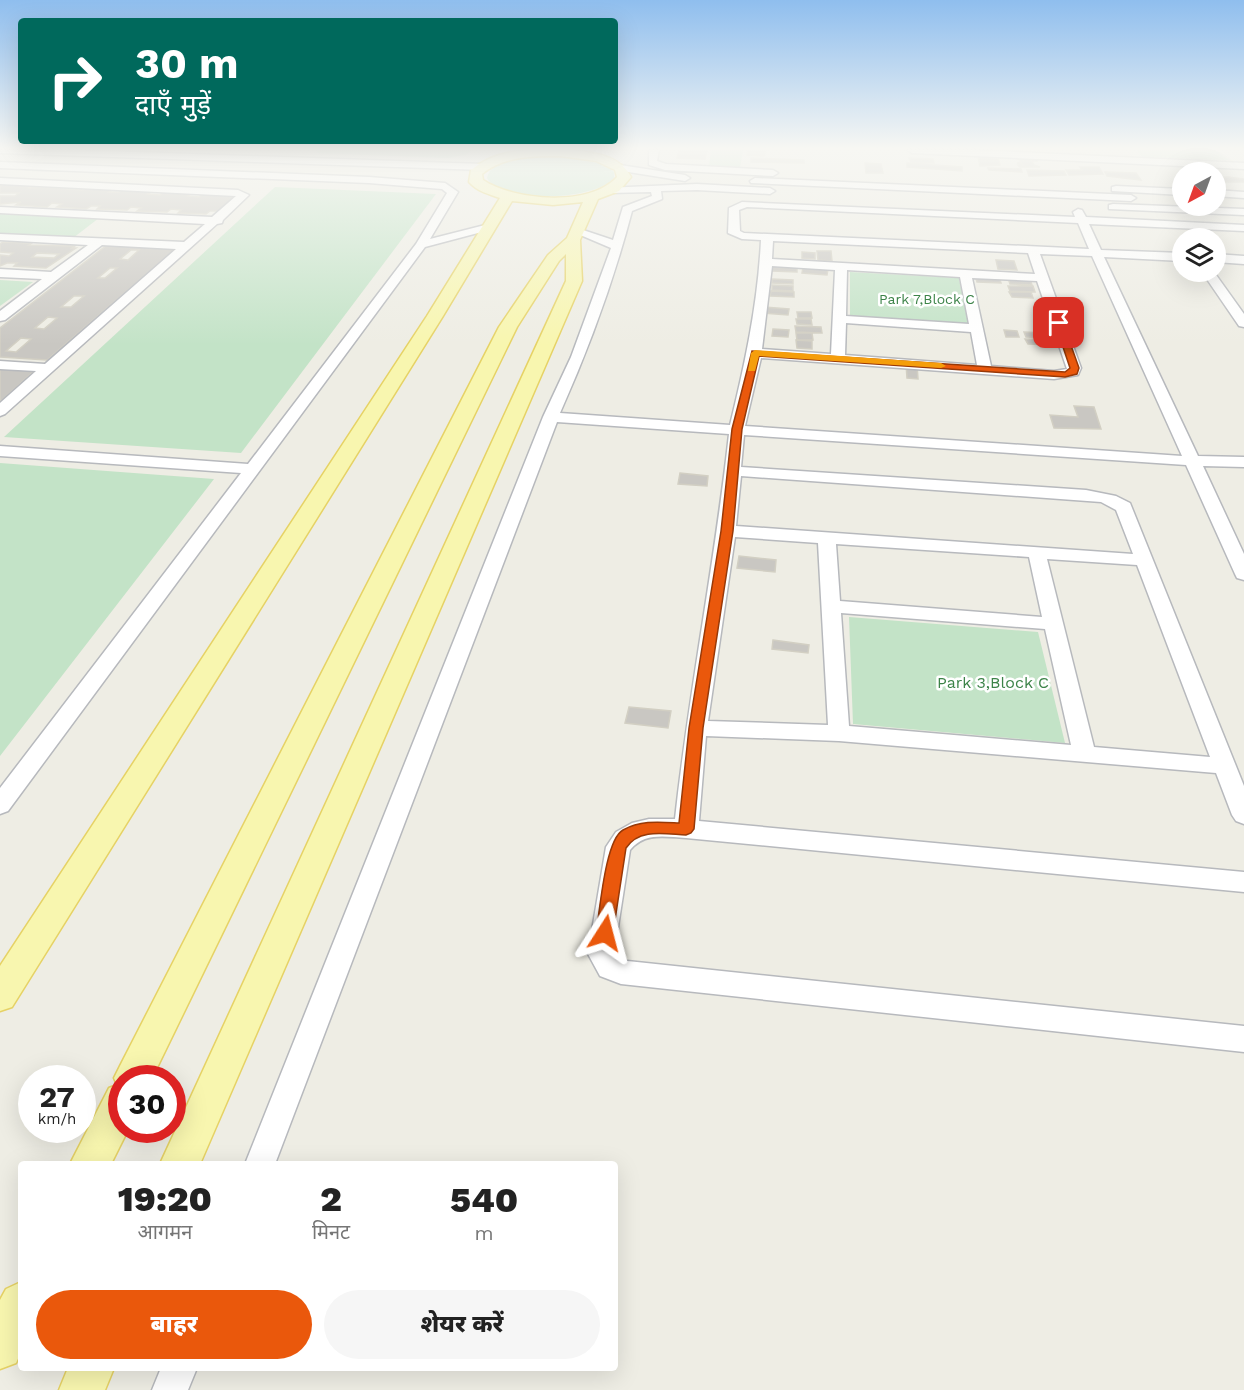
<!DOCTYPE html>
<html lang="hi">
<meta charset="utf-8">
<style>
body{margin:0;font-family:"Work Sans","Noto Sans Devanagari",sans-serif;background:#f6f6f6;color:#222;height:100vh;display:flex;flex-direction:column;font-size:22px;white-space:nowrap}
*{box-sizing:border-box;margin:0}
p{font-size:20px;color:#767676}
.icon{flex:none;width:33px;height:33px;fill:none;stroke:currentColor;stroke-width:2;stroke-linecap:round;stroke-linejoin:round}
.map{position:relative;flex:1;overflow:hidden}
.panel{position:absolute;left:18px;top:1161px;width:600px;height:210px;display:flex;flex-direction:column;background:#fff;border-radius:6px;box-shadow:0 6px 24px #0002}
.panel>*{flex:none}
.hud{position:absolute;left:18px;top:18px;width:600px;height:126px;border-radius:6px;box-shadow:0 6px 24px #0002;background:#00695c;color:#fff;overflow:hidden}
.needle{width:39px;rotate:221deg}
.buttons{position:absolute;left:1172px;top:162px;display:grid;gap:12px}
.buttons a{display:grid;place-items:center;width:54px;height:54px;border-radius:50%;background:#fff;box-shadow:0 6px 24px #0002;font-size:30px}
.speed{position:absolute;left:18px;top:1065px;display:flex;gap:12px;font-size:30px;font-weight:700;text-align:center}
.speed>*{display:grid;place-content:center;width:78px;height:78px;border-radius:50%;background:#fff;box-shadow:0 6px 24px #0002;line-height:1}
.speed small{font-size:15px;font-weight:400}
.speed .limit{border:9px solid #d22;background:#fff;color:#111}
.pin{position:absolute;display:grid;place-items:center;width:51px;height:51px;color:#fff;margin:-26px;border-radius:12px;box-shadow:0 3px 9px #0006}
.me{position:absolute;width:66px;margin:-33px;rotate:9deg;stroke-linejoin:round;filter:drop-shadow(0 0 4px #0008)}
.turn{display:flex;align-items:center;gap:21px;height:126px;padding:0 18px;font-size:27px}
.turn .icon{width:78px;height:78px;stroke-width:2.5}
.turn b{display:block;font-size:42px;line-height:51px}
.eta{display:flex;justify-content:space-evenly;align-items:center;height:102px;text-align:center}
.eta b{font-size:36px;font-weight:800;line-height:42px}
.primary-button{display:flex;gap:12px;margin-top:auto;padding:12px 18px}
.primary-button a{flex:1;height:69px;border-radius:36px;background:#ea580c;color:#fff;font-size:24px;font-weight:800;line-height:69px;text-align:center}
.primary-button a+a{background:#f6f6f6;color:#222}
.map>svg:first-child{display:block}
</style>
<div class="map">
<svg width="1244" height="1390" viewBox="0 0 1244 1390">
<rect width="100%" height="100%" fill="#eeede4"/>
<path fill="#c3e3c7" d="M319,150H472L465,155L448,158L316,153Z
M711,150H743L740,168L709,167Z
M1137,150H1214L1229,160L1142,157Z
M567,155C584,158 603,159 614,172V178C596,200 501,205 487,178C492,153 548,156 567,155Z
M275,187L436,194L241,453L4,437Z
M0,213L99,218L73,238L0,234Z
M850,272L959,278L968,324L850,317Z
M0,280L33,282L0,306Z
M0,463L214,479L0,756Z
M849,617L1038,632L1065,743L853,724Z"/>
<path fill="#c9c7c2" stroke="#d2cfc3" stroke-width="1.5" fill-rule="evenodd" d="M679,150H707L705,159L677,158Z
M748,150H766L764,156L747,155Z
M984,156L998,157L1000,165L980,166L978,157Z
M1019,157H1035L1037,161H1032L1034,165L1040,167H1020L1018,165H1025L1017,163L1021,162L1020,160L1015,158L1020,159Z
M751,158L804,160V163L751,162Z
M909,158L933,159L934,163L911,162Z
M865,163L881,164L883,173H866Z
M907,163L962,167V171L907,167Z
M1080,167H1099L1103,174L1069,175L1066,170H1082Z
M988,168L1021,169L1022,172L989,170Z
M1027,170L1064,171L1066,175L1029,176Z
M1105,172L1136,173L1141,180L1107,176Z
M1228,177L1244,179V182H1215V178Z
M4,184L32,186L28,188L47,187L83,190L86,188L112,190L109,192H119L122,190L151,192L148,194L160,195L163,192L191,193L188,196L199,197L202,194L234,197L219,211H210L206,214L178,213L181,210L171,209L167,212L137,211L141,208L131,207L127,210L97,209L100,206H91L86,209L57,207L62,204L52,203L47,207L16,205L21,202L0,204V196H15L19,193H0V186Z
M3,242L32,243L29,245L75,246L72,248H76L46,268L14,266L17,263H7L0,266V255L9,256L13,253L0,252V244ZM37,253L59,254L54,258L32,257Z
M107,245L175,249L47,360L0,357V328ZM131,250H139L128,260L120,259ZM110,268H117L105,278H98ZM74,296H84L71,307H61ZM48,317L57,318L44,329L35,328ZM21,338L31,339L16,352L6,351Z
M817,251H831L832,261L818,260Z
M802,252L815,253V259L802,258Z
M996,260L1014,261L1017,270L998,269Z
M772,265L797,266V272L772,271Z
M803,267L828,269L827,275L802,273Z
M975,275L999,277L1001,283L977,282Z
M1008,278L1030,279L1032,285L1010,284Z
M772,279L793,280V284L772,283Z
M772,285L793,286V291L772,290Z
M1008,286H1033L1035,292L1010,291Z
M771,291L794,292V297L770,296Z
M1009,292H1031L1033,298L1012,297Z
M764,307L789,309L788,315L763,313Z
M797,312H811L812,318H798Z
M796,319H811L812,325L797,324Z
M795,326L821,327L822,333L796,332Z
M773,329L789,330L788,337L772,336Z
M1004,330L1017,331L1019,337H1006Z
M1024,332L1044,333L1046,338L1026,337Z
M796,333H812L813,340H797Z
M1025,339L1048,340L1051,345L1028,344Z
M796,340L812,341V349L797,348Z
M906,364L917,365L918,379L907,378Z
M0,369L34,371L2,400H0Z
M1074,406L1094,407L1101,429L1054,428L1050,415L1078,417Z
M680,473L708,476L707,486L678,484Z
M739,556L776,560L775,572L737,568Z
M773,640L809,645L808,653L772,649Z
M629,707L671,711L668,728L625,723Z"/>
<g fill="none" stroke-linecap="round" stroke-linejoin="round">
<defs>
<path id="minor" d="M0,150H78L483,164L488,167L483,170L0,153Z
M649,150H659L657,161L666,164L773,170L778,173L773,176L665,170L649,165Z
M907,150H975L1244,163V169L912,153Z
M0,162L369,177L445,183L458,192L430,239L489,224L495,227L493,229L425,247L8,811L0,814V788L241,473L0,456V446L248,464L416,244L447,193L442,189L369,183L0,168Z
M620,165L685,175L690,178L685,181L616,170V166Z
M0,178L238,190L249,195L223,220L222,223L217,224L5,414L0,416V403L36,371L0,369V361L45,364L176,249L102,245L5,320L0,321V311L42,279L0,277V269L51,272L88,245L0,240V234L184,242L205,224L0,213V207L212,217L236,196L0,184Z
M755,178L1131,195L1136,198L1131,201L751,183L750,181Z
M697,184L770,188L775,191L770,194L697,190L661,191L662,199L632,211C614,280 589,348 560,413L730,425C745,364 758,303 761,240L742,239L728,233L729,208L742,202L1075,217L1073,212L1078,209L1082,210L1086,217L1244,225V231L1089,224L1101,250L1182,253V261L1104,257L1198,456L1244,457V467L1203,466L1244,554V580L1237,578L1235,574L1186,465L744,435L741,467L1086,490L1116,496L1130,503L1244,786V824L1236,821L1232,815L1216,773L839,741L706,736L699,821L1244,872V892L686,838C665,837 645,832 630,850L614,953L618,960L1244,1026V1052L621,984L600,976L588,954L606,847L616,832L632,823L649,819H675C689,690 715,563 729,434L557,422L275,1164H245L543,417L571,357L611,248L571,231L577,228L613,240L623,207L652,196L651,192L609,193L604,190L605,188ZM747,207L1078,223L1089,249L744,233L740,231L739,210ZM773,241L1028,253L1035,274L772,259ZM1040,254L1092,256L1182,456L745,426L761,358L1054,379L1078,375L1081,368ZM772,266L835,270L831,354L762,349ZM847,270L960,277L969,324L846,316ZM972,278L1037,281L1067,369L1054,371L991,366ZM846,323L971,332L977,365L845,355ZM741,476L1101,502L1116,510L1133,554L736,526ZM735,537L818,543L828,725L708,721ZM836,544L1029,557L1042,617L840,601ZM1047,559L1137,565L1210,757L1094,747ZM841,613L1045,629L1071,745L849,726Z
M1116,186L1182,189V195L1112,191V187Z
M1215,190L1244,192V198L1215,196Z
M1113,204L1244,209V215L1109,209V205Z
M1215,254L1244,256V264L1215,262Z
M1202,272H1214L1244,314V327L1239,326Z
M161,1368H197L188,1390H152Z"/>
<path id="major" d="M572,150C594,153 620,155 631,177L619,191L598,199L580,240L582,281L200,1164H160L566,281V254L559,261L517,327L152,1078H122V1130H128L111,1164H70L109,1088L117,1085L114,1078L120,1066L499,327L548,255L567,238L583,202L553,205L512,201L443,316L12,1007L0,1011V966L427,316L500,198C488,194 477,191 469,182L471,170C500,146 537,150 572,150ZM560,156L596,161L615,170L617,177C590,207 515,201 483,180L482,174C504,156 533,156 560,156Z
M21,1282V1352L16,1363L0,1369V1300L6,1289Z
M68,1368H114L105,1390H59Z"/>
</defs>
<use href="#minor" stroke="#b7b9bd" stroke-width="3"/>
<use href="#major" stroke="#e6d265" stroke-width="3"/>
<use href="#minor" fill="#fff" fill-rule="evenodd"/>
<use href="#major" fill="#f8f6af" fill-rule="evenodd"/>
</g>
<linearGradient id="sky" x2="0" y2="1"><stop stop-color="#8fbeee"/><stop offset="0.43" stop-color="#f7f7f3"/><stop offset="1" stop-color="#f7f7f3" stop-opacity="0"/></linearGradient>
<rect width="1244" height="345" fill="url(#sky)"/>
<path fill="#ea580c" stroke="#983908" stroke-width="1.5" d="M1059,320L1063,323L1079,368L1077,374L1065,377L759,356L742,429L733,531L703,728L694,829L691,833L686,835C665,834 639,828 626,848L613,933L611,937L605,940L599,937L596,933C600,911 605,840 623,830C641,820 659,822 679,823L689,728L721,531L732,429L752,351L1065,372L1070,368L1055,323Z"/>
<path fill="#f59e0b" d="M755,350L941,363L946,366L941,368L759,356L755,371H748L751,353Z"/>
<g text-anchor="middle" stroke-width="5" stroke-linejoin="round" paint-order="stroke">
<g font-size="14" fill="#3c8348" stroke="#fff">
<text x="927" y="304">Park 7,Block C</text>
</g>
<g font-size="16" fill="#3c8348" stroke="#fff">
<text x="993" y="688">Park 3,Block C</text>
</g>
</g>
</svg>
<div class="buttons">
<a><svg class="needle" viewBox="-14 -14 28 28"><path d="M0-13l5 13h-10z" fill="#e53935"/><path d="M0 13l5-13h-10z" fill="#767676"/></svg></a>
<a><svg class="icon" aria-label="layers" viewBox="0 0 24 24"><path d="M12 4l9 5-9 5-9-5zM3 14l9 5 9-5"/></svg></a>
</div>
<div class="speed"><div>27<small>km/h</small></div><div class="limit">30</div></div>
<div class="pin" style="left:1059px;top:323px;background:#d93025"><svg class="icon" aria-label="arrive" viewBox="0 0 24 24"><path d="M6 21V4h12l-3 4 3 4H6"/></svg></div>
<svg class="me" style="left:605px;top:933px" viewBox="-20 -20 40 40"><path d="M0-17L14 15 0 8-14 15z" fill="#ea580c" stroke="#fff" stroke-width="4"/></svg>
<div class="hud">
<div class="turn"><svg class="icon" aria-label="right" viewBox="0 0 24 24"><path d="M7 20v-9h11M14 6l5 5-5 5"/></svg><div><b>30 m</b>दाएँ मुड़ें</div></div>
</div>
<section class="panel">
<div class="eta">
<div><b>19:20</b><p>आगमन</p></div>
<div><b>2</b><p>मिनट</p></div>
<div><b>540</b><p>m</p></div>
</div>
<div class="primary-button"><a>बाहर</a><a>शेयर करें</a></div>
</section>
</div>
